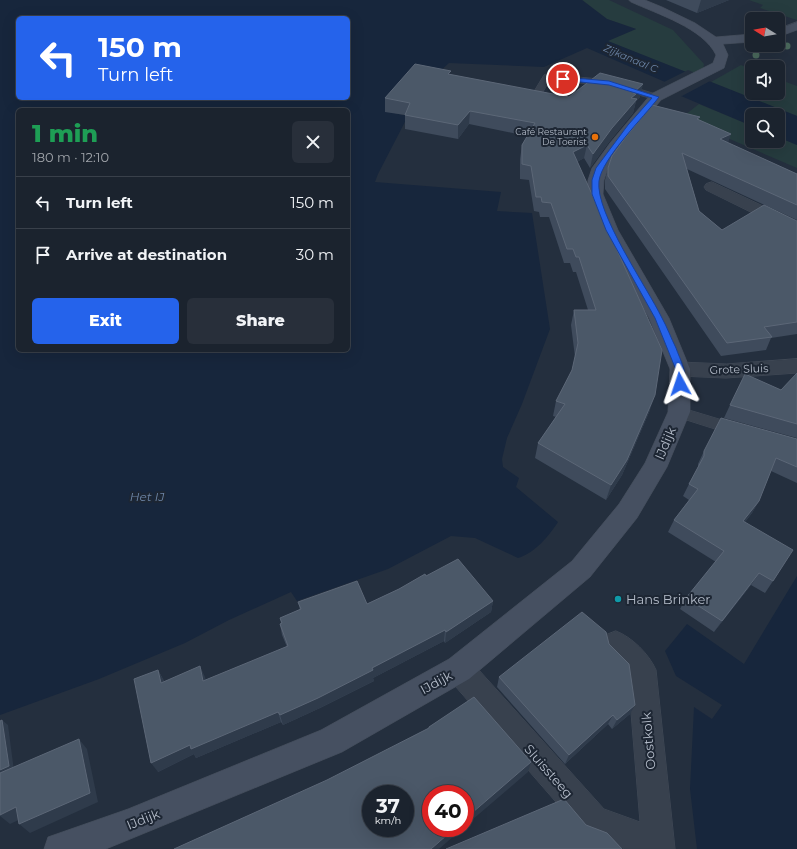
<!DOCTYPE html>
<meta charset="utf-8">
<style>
body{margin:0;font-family:Montserrat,sans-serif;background:#282f3a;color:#f1f3f6;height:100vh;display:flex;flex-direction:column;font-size:15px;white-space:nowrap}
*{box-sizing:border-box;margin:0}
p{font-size:13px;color:#a0a4aa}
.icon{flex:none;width:22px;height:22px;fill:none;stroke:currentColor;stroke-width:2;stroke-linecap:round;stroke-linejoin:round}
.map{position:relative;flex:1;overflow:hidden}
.side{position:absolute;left:16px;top:108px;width:334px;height:244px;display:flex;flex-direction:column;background:#1b232e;border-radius:6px;box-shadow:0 4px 16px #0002,0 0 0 1px #39404a}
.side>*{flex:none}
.hud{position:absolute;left:16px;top:16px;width:334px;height:84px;border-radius:6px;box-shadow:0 4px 16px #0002,0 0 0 1px #39404a;background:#2563eb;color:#fff;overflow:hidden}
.needle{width:26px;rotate:281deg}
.controls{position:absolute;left:745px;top:12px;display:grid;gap:8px}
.controls a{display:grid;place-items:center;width:40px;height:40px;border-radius:6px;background:#1b232e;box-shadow:0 4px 16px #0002,0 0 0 1px #39404a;font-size:20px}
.speed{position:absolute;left:362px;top:785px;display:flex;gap:8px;font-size:20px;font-weight:700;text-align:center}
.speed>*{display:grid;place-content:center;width:52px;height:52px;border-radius:50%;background:#1b232e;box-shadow:0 4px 16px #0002,0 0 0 1px #39404a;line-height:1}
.speed small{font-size:10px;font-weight:400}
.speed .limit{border:6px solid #d22;background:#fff;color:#111}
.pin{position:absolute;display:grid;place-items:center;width:34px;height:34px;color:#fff;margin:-17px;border:2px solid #fff;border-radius:50%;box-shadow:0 1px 4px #0007}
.me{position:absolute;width:44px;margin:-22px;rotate:355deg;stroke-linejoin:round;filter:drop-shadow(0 0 3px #0008)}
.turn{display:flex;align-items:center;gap:14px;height:84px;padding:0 16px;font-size:18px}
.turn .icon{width:52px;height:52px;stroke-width:2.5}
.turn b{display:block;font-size:28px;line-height:34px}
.round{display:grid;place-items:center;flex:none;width:42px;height:42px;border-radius:6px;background:#282f3a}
.headline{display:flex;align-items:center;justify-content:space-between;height:68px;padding:0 16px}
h1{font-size:24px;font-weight:800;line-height:30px;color:#1e9e55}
.action{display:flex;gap:8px;margin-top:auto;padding:8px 16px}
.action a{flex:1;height:46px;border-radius:6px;background:#2563eb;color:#fff;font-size:16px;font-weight:800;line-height:46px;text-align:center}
.action a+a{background:#282f3a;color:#f1f3f6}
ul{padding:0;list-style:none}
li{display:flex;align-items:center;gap:12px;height:52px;padding:0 16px;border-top:1px solid #39404a}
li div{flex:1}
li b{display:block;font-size:15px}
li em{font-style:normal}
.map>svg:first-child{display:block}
</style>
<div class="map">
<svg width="797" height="849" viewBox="0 0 797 849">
<rect width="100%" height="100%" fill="#242f3e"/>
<path fill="#263c3f" d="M582,0H609L673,30L704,64L703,69L698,73L691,74L607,41L636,29L607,19Z
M749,0H797V20L760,8L763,5Z
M741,65L752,69V93H778V79L797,86V116L711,82Z
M699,104L752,126V141H778V137L797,145V168L681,118Z"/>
<path fill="#17263c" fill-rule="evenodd" d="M0,0H582L607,19L636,29L608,41L797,116V145L778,137V115H752V126L681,96L688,92L587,48L544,67L449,63L430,80L385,111L408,116L378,174L375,182L501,192L497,211L532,213L550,329L522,404L507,438L502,459L503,467L519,478L516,487L558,522C549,536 535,553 518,558L475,538L451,536L388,569L297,601L291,592L229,620L185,643L99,679L0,715ZM18,18H348V98H18ZM18,110H348V350H18Z
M797,576V849H697L690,789L694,707L712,719L722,705L676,676L665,651L687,624L744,664Z"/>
<path fill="#242f3e" d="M688,70L712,80L682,96L680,95L684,92L662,83Z"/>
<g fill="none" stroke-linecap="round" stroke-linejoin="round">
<defs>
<path id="lane" d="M547,74L609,80L659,95L661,97L656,100L608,86L550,80L538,100H532L530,98L544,75Z
M679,407L742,426L745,430L742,434L737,436L674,416L672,412L674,408Z"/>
<path id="street" d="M712,182L797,222V233L791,232L706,190L704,187L706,184Z
M797,359V373L726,378L680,376L673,374L670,369L673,364L680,362L726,364Z
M616,631C632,637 649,654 656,670L675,849H625L582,832L449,679L445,669L449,659L459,656L469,659L604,809L640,822L628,676L606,653L602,644L606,635Z"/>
<path id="secondary" d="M629,0H645L662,7L695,23L716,37L752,34V42L723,44L728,55L724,68L661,100L621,149L608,168L604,180L603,194L618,230L669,318L690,369V412L667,467L637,518L590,577L469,679L342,752L106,849H44L48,837L128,809L321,730L449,659L572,561L619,504L645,463L668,412L670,369L649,318L600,230L587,194L588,180L592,168L610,143L651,94L713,63L716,55C703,28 657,14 631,2Z
M797,22V30L778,37V29Z"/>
</defs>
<use href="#lane" stroke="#414a57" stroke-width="1"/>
<use href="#street" stroke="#414a57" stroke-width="1"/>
<use href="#secondary" stroke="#414a57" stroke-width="1"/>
<use href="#lane" fill="#38414e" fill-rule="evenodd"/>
<use href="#street" fill="#38414e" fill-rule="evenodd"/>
<use href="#secondary" fill="#465061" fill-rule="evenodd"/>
</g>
<g fill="#4b6a5d">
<circle cx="787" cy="46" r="3.5"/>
<circle cx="756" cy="55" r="3.5"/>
</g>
<path fill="#3f4b5c" d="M666,0H729L697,13Z
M451,75L569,97H640L636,101L633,113L609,142L590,168L584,158L577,162L650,410L622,475L606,500L535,458L538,443L556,417L553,416L556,401L572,370L575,357L571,325L574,310H588L576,272H573L570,263H564L549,217H540L539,212L534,211L529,180L520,179V159L522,145L527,136L469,124L458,139L405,129V115L385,112V98Z
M699,120L728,143L797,174V220L687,169L699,211L722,230L797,221V334L771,338L766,350L721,356L605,189V180L608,168Z
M797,373V438L724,418L730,405L781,390Z
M797,439V483L771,471L759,501L752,513L745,522L773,581L765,593L751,585L714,632L680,609L686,598L716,562L668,532L674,520L689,500L683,496L689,484L698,467V464L704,451Z
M426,576L493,601L491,612L445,643L444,641L373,678L374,681L320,708L283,725L281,722L196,758L194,754L158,772V670L164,681L205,677V680L287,647L282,635L280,624L281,623L280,618L300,610L298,602L367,604Z
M499,677L630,714L612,729L608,724L565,764L497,687Z"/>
<path fill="#2f3b4b" d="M701,0H729L697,13Z
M643,84L640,97L636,101L633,113L609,142L590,168L593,154L633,93Z
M470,111L469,124L458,139V125Z
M731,134L727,146L720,139Z
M587,145L584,158L570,166L573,152Z
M655,395L650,410L622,475L606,500L611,485Z
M759,501L752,513L736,533L743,521Z
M759,573L751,585L714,632L722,621Z
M493,601L491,612L445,643L446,632Z
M445,630L444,641L373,678L374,681L320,708L283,725L280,715Z
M200,666L205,677L208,691L203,681Z
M158,670L164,681L166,693L161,683Z
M635,705L630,714L612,729L617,720Z
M278,712L281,722L196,758L194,754L158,772L151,763L190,745Z
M613,715L608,724L565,764L569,755Z
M2,720L8,725L14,771L0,777Z
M79,739L87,749L98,802L30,833L19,824Z
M531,762L528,772L465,826V819Z
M16,807L27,816L10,824L0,816V815Z
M455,828H463L439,849H431Z"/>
<path fill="#4b5868" stroke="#5c6777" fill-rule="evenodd" d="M415,64L451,71L448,74L569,97L600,73L643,84L633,93L636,94L631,98L637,99L612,128L593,154L587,145L573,152L662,350L655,395L627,460L611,485L538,443L565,404L556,401L572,370L578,343L574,310H596L579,257H576L573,249H567L551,203L542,202L541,197H536L531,166L522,164V145L535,123L470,111L458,125L405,115L410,103L385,98Z
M652,105L700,117L697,119L731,134L720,139L797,174V205L682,153L699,211L722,230L764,205L797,221V322L764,327L772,337L727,343L608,176V168L612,156L625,138Z
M797,373V424L730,405L745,374L781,390Z
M721,418L797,439V467L776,458L759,501L743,521L793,550L773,581L759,573L722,621L686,598L724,551L674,520L698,489L689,484L704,456V451Z
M458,559L493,601L446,632L445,630L372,668L373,670L318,698L280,715L278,712L191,749L190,745L151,763L134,679L158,670L161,683L200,666L203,681L288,646L280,624L282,623L280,618L301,609L298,602L357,581L367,604L399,589L425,574L426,576Z
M582,612L606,632L609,644L629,664L635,705L617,720L613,715L569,755L499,677Z
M474,697L531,762L465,819V794H431V828H455L431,849H174L327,780L429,728V727ZM371,794H405V828H371Z
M2,720L9,766L0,770V721Z
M79,739L90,793L19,824L16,807L0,815V773Z
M564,799L586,825L607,833L622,849H446Z"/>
<path fill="#2563eb" stroke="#184099" d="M563,77L609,81L659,97C644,117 602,158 599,181C595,213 647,287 662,318C667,327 671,338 676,348C680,360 689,374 683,386L680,387L675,384L676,370L655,318L606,230L592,194V180L596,168L628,125L652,98L609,85L561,80V78Z"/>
<circle fill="#e8710a" stroke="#1d2633" stroke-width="1.5" cx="595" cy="137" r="4"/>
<circle fill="#0f9aa8" stroke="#1d2633" stroke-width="1.5" cx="618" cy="599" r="4"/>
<g text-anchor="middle" stroke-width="4" stroke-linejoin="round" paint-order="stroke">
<g font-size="9" fill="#b4bcc9" stroke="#1d2633" text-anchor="end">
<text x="587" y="135">Café Restaurant<tspan x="587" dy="10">De Toerist</tspan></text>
</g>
<g font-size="10" font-style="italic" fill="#6d86a8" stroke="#1d2633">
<text transform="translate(631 58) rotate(23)" y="4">Zijkanaal C</text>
</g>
<g font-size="11" fill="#b4bcc9" stroke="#1d2633">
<text transform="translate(739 369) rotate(-2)" y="4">Grote Sluis</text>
</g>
<g font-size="12" font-style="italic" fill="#6d86a8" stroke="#1d2633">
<text x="147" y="501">Het IJ</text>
</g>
<g font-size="13" fill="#b4bcc9" stroke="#1d2633">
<text transform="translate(665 443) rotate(-67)" y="5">IJdijk</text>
<text transform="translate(436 682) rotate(-29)" y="5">IJdijk</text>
<text transform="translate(648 741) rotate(-95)" y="5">Oostkolk</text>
<text transform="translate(549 771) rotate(49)" y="5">Sluissteeg</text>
<text transform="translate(143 819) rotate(-22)" y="5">IJdijk</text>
</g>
<g font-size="13" fill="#b4bcc9" stroke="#1d2633" text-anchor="start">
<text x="626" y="604">Hans Brinker</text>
</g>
</g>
</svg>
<div class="controls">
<a><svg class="needle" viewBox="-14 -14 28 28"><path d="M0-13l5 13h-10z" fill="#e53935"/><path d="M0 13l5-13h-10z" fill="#a0a4aa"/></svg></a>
<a><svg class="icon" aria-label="sound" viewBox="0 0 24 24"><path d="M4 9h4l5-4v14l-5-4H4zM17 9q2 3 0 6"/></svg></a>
<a><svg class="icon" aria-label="search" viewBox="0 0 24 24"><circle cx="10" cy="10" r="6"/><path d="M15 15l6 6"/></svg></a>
</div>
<div class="speed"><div>37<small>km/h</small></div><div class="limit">40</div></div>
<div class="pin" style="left:563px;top:79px;background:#d93025"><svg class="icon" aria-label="arrive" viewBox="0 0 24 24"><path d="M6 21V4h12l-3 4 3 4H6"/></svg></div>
<svg class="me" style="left:680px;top:384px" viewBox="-20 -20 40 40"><path d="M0-17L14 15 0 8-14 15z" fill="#2563eb" stroke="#fff" stroke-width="4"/></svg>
<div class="hud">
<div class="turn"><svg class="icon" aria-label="left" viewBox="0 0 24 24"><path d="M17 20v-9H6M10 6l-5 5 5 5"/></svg><div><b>150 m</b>Turn left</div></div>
</div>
<section class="side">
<div class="headline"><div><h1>1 min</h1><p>180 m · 12:10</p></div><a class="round"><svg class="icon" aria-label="close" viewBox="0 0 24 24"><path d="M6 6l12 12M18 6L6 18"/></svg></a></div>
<ul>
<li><svg class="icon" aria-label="left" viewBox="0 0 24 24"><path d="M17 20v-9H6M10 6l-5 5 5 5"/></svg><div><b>Turn left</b></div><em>150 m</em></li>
<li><svg class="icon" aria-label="arrive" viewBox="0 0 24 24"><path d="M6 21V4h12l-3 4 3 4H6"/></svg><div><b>Arrive at destination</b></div><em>30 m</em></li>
</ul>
<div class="action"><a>Exit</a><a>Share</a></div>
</section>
</div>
